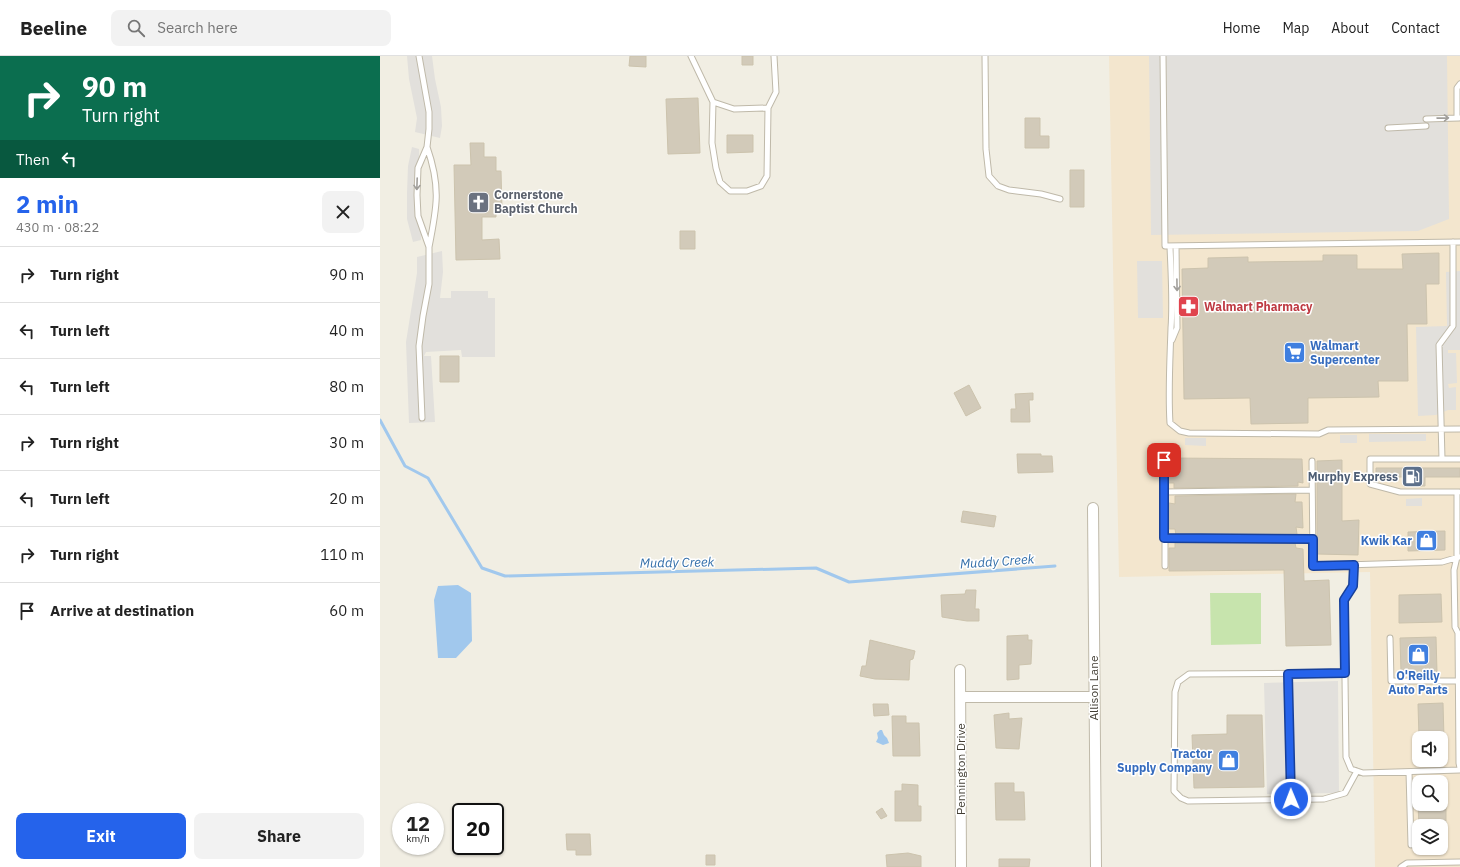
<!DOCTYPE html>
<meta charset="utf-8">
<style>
body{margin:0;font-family:"IBM Plex Sans",sans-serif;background:#f2f2f2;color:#222;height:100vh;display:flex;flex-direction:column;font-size:15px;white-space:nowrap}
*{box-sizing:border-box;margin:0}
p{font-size:13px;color:#767676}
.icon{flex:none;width:22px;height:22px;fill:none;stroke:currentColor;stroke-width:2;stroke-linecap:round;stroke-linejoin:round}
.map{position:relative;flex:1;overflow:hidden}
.side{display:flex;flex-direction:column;background:#fff;width:380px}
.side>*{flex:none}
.hud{background:#0b6e4f;color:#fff;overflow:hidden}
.tools{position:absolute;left:1032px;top:675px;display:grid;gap:8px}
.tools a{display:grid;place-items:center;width:36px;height:36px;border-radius:8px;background:#fff;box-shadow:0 1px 3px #0004;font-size:20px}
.speed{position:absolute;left:12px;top:747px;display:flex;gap:8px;font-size:20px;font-weight:700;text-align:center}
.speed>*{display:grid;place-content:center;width:52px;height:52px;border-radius:50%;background:#fff;box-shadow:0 1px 3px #0004;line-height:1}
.speed small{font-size:10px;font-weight:400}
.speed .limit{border:2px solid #111;border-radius:6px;background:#fff;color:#111}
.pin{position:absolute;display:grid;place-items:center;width:34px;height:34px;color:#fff;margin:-17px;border-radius:8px;box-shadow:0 2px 6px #0006}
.me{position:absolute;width:44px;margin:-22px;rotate:359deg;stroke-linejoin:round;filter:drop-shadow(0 0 3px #0008)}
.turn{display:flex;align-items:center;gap:14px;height:84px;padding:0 16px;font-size:18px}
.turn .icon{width:52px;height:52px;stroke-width:2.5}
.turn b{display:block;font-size:28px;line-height:34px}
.then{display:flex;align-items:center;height:38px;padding:0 16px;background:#0003;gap:8px;font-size:15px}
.round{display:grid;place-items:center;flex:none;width:42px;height:42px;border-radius:8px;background:#f2f2f2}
.summary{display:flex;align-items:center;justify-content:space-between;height:68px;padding:0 16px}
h1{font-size:24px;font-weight:800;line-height:30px;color:#2563eb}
.action{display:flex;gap:8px;margin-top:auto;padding:8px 16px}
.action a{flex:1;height:46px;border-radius:8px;background:#2563eb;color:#fff;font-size:16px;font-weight:800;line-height:46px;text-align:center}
.action a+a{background:#f2f2f2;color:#222}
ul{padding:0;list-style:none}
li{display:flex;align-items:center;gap:12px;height:56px;padding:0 16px;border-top:1px solid #e0e0e0}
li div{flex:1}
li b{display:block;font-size:15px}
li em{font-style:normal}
header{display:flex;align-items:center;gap:24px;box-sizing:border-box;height:56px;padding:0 20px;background:#fff;border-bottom:1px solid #e0e0e0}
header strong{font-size:19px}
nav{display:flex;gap:22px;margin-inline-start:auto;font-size:14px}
.search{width:280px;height:36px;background:#f2f2f2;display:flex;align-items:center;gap:10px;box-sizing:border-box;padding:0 14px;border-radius:8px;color:#767676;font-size:15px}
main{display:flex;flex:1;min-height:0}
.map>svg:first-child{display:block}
</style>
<header>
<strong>Beeline</strong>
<div class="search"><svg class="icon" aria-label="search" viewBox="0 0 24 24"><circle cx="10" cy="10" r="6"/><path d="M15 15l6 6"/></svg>Search here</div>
<nav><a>Home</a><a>Map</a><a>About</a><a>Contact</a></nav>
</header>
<main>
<section class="side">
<div class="hud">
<div class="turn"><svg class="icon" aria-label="right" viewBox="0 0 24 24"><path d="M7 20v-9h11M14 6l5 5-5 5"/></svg><div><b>90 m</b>Turn right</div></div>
<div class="then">Then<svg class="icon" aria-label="left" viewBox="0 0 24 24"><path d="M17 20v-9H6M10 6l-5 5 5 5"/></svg></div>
</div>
<div class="summary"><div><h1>2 min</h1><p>430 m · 08:22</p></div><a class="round"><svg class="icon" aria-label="close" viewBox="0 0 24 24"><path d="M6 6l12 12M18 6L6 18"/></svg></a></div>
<ul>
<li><svg class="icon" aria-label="right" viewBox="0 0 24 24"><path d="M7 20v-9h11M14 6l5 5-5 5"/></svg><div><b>Turn right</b></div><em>90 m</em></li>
<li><svg class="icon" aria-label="left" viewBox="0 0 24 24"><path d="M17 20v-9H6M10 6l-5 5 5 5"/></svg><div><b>Turn left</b></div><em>40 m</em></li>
<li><svg class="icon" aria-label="left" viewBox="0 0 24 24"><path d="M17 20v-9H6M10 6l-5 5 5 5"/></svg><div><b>Turn left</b></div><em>80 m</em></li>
<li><svg class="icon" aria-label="right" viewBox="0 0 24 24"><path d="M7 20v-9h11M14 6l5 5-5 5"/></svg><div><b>Turn right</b></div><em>30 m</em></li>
<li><svg class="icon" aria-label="left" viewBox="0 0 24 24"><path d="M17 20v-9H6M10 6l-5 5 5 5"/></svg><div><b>Turn left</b></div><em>20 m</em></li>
<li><svg class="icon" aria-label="right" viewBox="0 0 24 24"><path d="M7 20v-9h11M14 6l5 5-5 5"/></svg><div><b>Turn right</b></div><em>110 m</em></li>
<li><svg class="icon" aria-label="arrive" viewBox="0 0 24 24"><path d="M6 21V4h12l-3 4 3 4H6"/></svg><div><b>Arrive at destination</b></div><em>60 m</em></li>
</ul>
<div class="action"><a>Exit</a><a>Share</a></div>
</section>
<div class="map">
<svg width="1080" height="811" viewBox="0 0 1080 811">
<rect width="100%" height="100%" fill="#f1eee3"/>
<path fill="#f3e6ce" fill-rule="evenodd" d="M729,0H1080V811H995L990,516L739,521ZM1039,682H1061V704H1039ZM1039,726H1061V748H1039ZM1039,770H1061V792H1039Z"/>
<path fill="#c7e4ad" d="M830,537H881V588L831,589Z"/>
<path fill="#e2e0dc" d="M27,0H52L55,23L61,51L62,70L60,82L35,76L37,62L29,23Z
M769,0H1067L1069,163L1038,175L771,179Z
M32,91L39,93L41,184L33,186L27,163V137L28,110Z
M62,195L63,216L60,242H71V235H108V242H115V301H82L81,294L46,296L44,300H51L55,366L29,367L26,286L37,217V201Z
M757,205H782L783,262H758Z
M1080,215V294H1068V297H1076L1077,327L1068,328L1069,332L1076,331V354H1068L1056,359L1038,360L1036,271L1067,270L1066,216Z
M989,378H1046V385L989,386Z
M960,379H977V387H960Z
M805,382H826V390L805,389Z
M1042,442V450H1026V443Z
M958,625L959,737L887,738L884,627Z"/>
<path fill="#a1c8ed" d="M78,529L91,537L92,585L76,602H58L54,544L58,530Z
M500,674H502L504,679L507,682L509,687L503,689L496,686L498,682L497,677Z"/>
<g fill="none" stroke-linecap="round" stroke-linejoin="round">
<path stroke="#a1c8ed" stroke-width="3" d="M0,364L25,410L48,422L102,512L125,520L436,512L469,526L675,510"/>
</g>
<path fill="#d2cab9" stroke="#ccc3ad" d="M250,0H266V11L249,10Z
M362,0H373V9H362Z
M318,42L320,97L288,98L286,43Z
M645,62H660V80H669V92H645Z
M347,79H373V96L347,97Z
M90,87H104V101H116V115H121L122,154H116V161H102V184L119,183L120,203L76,204L74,109H91Z
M690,114H704V151H690Z
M300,175H315V193H300Z
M1059,197V228H1046L1047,268H1027L1028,325H998L999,341L928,342V367L871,368L870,342L804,343L802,213L828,212V202L868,201V206L943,205V199H977V213H1023L1022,198Z
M60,300H79V326H60Z
M589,329L601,352L586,360L574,337Z
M653,337V344H649L650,366H631V353H636L635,338Z
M637,398H661V400H672L673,416L638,417Z
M789,402L922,403L923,427L918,426V430L794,432V427H788Z
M962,404V465L979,464L978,499L937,498V405Z
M996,412H1080V421H1045V430H1031V421H996Z
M916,438L915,446H922L923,472L916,471L917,478L915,479H796L795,473H789V447L795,448V440Z
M583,455L616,460L614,471L581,466Z
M1065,475V494L1028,495V476Z
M795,487H915L916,492L923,493L924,525L949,524L951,589L906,590L904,514L789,515V492H795Z
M586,534H596L595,553H599V565H587L562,561L561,539L585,538Z
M1061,538L1062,566L1019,567V539Z
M648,579V584H652L651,608L639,609V623L627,624V580Z
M1056,581L1057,616L1021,617L1020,582Z
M490,584L535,595L533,603L530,604L529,624L495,623L480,620L482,610H486Z
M1063,647L1064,682H1039L1038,648Z
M493,648H508L509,659L494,660Z
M629,657V663L642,662L639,693L616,692L614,659Z
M847,659H882L884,731L814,732L812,679L847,678Z
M512,660H526V667H539L540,700H513Z
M615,727H634V736H644L645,764H616Z
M522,728L538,729V750H541V765H515V735H522Z
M1038,748H1066V770H1039Z
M502,752L507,760L501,763L496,756Z
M186,778H210L211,799H196V794H187Z
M528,797L541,800V811H507L506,799Z
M326,799H335V809H326Z
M619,803H650L649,811H619Z"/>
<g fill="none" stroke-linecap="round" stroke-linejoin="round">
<defs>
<path id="lane" d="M39,0L49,56V73L47,91L38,112L37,139L38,160L49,191C57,151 61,131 47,91
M311,0L333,46L354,53L388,52L396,36L394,0
M605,0L606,93L609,120L618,130L629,134L661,138L680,143
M783,0L785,190L1080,186
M333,46L332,87L336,112L340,126L350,135H367L381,130L387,120L388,52
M1077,62V32L1080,28
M1046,63L1079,62
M1008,72L1046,70
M790,190C791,217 793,245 791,272C790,304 788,335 790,367L800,375L809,377L939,378L948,374L1080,373
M792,284L797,272L796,190
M42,362L39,290L43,260L49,228V191
M1062,403L1059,289L1073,270V186
M784,404L785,483
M932,405L933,510L1062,506L1079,501
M784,436L932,434
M1077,436V501L1074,514L1075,571L1078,577L1079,707L1080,712
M1079,436H1020L990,428V403H1080
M974,509L973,530L964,544L966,701L971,713L983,717L1080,714
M785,510V483H933
M1010,582L1011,625H1078
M965,617L809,618L798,626L795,636L794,735L801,742L808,745L944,743L965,737L977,715
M908,618L911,743
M1029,716L1031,789
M1021,811L1027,807L1080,806"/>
<path id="street" d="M713,452L716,811
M580,614L581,811
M581,641H714"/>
</defs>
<use href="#lane" stroke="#bfb9a9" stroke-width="7"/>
<use href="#street" stroke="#bfb9a9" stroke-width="12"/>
<use href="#lane" stroke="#fff" stroke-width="5"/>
<use href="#street" stroke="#fff" stroke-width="10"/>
</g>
<defs><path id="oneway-shaft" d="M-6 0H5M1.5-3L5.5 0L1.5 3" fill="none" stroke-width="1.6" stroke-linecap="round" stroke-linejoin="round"/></defs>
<g stroke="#a09e9a">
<use href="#oneway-shaft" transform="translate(1063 62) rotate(-1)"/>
<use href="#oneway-shaft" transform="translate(37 128) rotate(92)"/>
<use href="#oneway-shaft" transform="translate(797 229) rotate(89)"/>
</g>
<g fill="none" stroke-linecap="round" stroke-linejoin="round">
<defs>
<path id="route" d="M784,404V482L933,483V510L974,509L973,530L964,544L965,617L908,618L911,743"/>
</defs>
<use href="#route" stroke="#184099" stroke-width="10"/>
<use href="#route" stroke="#2563eb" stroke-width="7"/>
</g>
<defs>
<symbol id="church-square" viewBox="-11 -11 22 22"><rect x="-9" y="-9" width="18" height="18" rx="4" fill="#6b7280" stroke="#fff"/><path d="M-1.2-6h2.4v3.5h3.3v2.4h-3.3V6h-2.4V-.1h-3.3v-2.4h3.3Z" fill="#fff"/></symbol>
<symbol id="pharmacy-square" viewBox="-11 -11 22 22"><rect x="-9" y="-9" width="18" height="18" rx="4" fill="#e0444e" stroke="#fff"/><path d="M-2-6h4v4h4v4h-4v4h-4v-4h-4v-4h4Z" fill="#fff"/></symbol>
<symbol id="supermarket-square" viewBox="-11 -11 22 22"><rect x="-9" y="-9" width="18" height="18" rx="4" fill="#3f7fe0" stroke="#fff"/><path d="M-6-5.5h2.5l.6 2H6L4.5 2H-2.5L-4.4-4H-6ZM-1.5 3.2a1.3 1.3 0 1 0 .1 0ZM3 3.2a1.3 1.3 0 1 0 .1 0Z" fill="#fff"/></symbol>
<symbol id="fuel-square" viewBox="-11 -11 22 22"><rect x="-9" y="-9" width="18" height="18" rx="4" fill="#5c6f8a" stroke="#fff"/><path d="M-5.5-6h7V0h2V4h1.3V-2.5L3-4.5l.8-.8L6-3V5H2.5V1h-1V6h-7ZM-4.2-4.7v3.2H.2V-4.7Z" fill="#fff"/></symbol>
<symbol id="shop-square" viewBox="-11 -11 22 22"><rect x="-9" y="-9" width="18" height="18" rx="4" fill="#3f7fe0" stroke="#fff"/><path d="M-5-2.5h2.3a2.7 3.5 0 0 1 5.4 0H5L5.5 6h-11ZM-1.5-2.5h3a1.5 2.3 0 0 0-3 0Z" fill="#fff"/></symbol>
</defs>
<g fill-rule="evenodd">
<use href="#church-square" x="86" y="134" width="25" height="25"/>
<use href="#pharmacy-square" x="796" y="238" width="25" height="25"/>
<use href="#supermarket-square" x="902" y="284" width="25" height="25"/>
<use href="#fuel-square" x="1020" y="408" width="25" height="25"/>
<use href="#shop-square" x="1034" y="472" width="25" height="25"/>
<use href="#shop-square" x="1026" y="586" width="25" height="25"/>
<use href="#shop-square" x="836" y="692" width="25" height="25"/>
</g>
<g text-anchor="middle" stroke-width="3" stroke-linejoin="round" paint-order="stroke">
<g font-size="12" font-weight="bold" fill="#5b616d" stroke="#fff" text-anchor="start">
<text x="114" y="143">Cornerstone<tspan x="114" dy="14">Baptist Church</tspan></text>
</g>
<g font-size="12" font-weight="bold" fill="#be3a42" stroke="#fff" text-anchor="start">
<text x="824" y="255">Walmart Pharmacy</text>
</g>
<g font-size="12" font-weight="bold" fill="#366cbe" stroke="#fff" text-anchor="end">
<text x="930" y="294" text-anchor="start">Walmart<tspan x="930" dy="14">Supercenter</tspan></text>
<text x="1032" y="489">Kwik Kar</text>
<text x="1038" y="624" text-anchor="middle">O'Reilly<tspan x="1038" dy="14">Auto Parts</tspan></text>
<text x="832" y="702">Tractor<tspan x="832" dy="14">Supply Company</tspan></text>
</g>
<g font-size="12" font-weight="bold" fill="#4e5e75" stroke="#fff" text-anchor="end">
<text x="1018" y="425">Murphy Express</text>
</g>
<g font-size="12" fill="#423e34" stroke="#fff">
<text transform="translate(714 632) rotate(-90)" y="4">Allison Lane</text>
<text transform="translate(581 713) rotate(-90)" y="4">Pennington Drive</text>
</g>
<g font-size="13" font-style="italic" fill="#326ea9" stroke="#fff">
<text transform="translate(617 505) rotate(-4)" y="5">Muddy Creek</text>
<text transform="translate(297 506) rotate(-1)" y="5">Muddy Creek</text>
</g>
</g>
</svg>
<div class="tools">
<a><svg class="icon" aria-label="sound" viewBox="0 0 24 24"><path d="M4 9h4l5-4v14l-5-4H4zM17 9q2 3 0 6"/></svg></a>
<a><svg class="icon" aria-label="search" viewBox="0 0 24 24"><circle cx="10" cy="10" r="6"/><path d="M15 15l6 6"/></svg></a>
<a><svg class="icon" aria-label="layers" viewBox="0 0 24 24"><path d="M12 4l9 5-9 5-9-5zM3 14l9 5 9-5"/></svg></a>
</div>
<div class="speed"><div>12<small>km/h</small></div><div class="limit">20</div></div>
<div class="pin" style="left:784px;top:404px;background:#d93025"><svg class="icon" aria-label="arrive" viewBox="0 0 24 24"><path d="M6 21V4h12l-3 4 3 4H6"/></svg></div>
<svg class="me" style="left:911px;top:743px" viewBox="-20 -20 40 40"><circle r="17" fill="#2563eb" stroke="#fff" stroke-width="3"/><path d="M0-11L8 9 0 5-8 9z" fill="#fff"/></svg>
</div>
</main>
